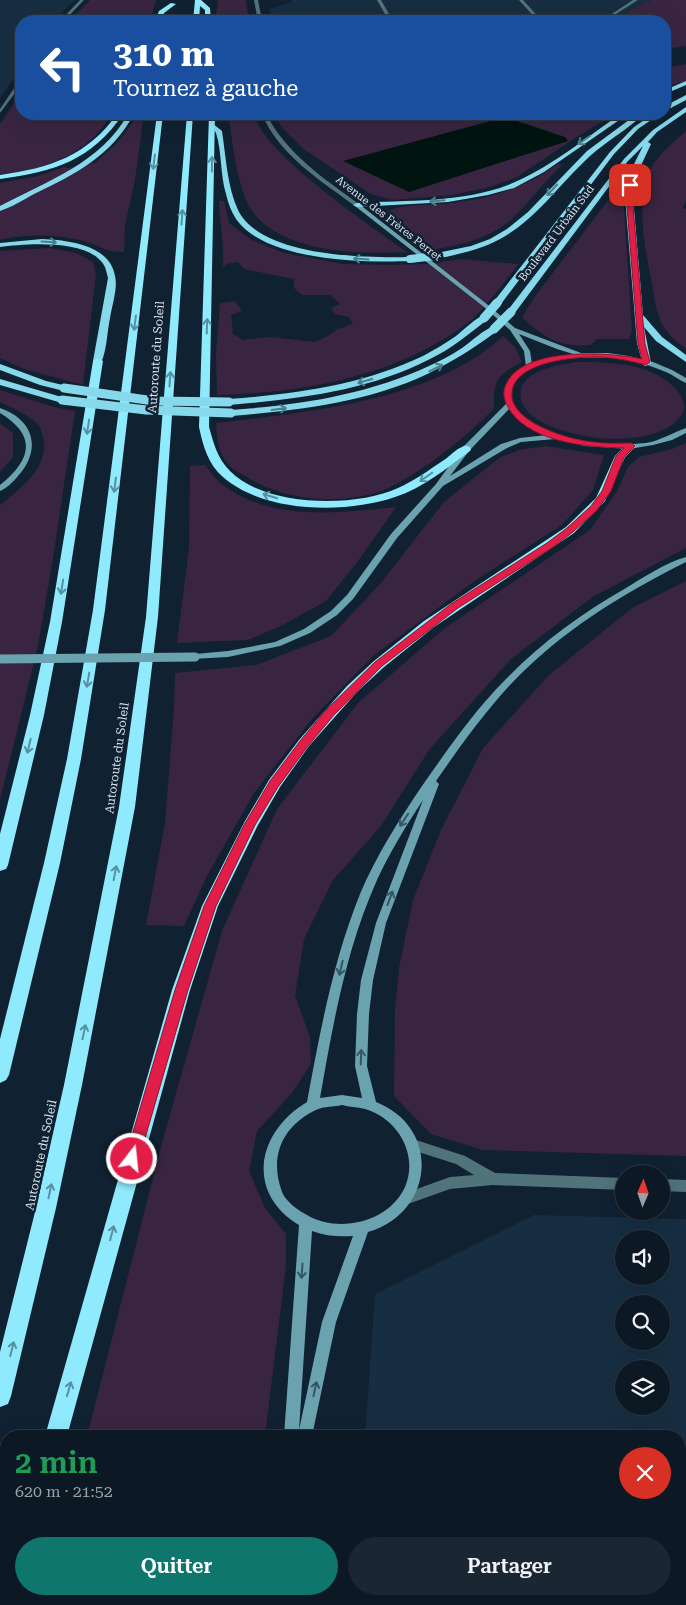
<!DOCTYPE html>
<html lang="fr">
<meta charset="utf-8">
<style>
body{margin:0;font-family:"Roboto Serif",serif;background:#1a2632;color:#f1f3f6;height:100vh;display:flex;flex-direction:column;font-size:19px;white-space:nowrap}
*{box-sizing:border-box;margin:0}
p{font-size:16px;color:#9aa0a7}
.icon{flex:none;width:28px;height:28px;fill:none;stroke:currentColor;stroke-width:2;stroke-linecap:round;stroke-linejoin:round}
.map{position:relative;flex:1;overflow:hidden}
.panel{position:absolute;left:0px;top:1430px;width:686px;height:175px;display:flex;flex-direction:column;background:#0c1925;border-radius:20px 20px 0 0;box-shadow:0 5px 20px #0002,0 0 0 1px #2c3842}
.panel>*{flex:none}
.guide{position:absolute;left:15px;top:15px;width:656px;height:105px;border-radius:20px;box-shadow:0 5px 20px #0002,0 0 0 1px #2c3842;background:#1a4fa0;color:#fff;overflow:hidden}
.needle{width:32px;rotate:2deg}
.buttons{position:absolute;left:615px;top:1165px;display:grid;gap:10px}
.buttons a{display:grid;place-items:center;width:55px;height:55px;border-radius:50%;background:#0c1925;box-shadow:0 5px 20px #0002,0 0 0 1px #2c3842;font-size:25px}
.pin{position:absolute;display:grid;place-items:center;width:42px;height:42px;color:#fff;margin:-21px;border-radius:10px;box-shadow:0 2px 8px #0006}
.me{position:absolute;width:55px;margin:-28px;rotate:16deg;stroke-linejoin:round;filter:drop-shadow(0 0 4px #0008)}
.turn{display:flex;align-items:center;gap:18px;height:105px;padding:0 15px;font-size:22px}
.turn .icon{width:65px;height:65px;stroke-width:2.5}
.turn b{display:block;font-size:35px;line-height:42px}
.round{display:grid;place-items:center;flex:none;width:52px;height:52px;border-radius:26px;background:#1a2632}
.head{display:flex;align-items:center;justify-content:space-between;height:85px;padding:0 15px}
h1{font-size:30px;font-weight:600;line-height:38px;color:#1e9e55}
.button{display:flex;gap:10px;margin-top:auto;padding:10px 15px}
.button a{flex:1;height:58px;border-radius:30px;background:#0f766e;color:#fff;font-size:20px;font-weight:600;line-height:58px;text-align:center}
.button a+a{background:#1a2632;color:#f1f3f6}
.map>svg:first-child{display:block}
</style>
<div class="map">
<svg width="686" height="1605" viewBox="0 0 686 1605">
<rect width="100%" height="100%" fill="#102131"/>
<path fill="#172e42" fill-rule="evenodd" d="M0,0H76L67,7L56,21H21V68L0,98Z
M291,0H653L639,5L613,21H274L269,9L292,2Z
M292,114H481L454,119L446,114L327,119Z
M534,1215L686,1219V1605H354V1599H680V1436H365L375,1294ZM624,1239H661V1276H624ZM624,1304H661V1341H624ZM624,1369H661V1406H624Z"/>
<path fill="#392541" d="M90,0H156L150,21H69Z
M218,0H246L249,21H216C215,13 219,5 218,0Z
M653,0H686V46L665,49V21H613L639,5Z
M686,64V81L665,87V68Z
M21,93V114H111C92,153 41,172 0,174V124Z
M139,114H144L135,180L125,225L124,252C106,253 100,245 83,241C57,234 26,234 0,240V183L38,176L64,167L68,168L95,163L118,142Z
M228,114H254C262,153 372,227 407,252C359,255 268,253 246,200C235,173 233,142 228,114Z
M274,114H325L327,119L446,114L454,119L476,114H616L578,136L517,177L490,187L452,195L392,200L371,194L305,150L283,129Z
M686,131V201L683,208L686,209V349C677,342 668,335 662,324C656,311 654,297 652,283C645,249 637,212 647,177C652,160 673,142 686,131Z
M558,164L562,165C545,181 531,200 515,216C493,238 459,246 430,250L383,214C402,202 429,206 451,203C490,199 526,187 558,164Z
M619,186L624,188V209L632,331L629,339H597L591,345C562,348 543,338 522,317L536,295Z
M219,201H224L229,223L250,239L284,253L343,264L389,265L427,264L461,259L519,264C505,280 485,309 469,322C398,376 304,393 217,395L216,354L220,303L235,301L242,311L231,315L233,334L243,340L271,337L314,342L326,337L338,329L353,324L349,317L335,314L331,308L340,304L330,295H302L294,288V279L244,269L238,262L227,264L223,267C224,244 220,224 219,201Z
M50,248L76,253L93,262L96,274L83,385L24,369L0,358V251Z
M503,336L515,347L522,362C498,375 493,379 494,408C471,434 414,479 381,491C338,506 283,500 245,476C240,473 233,470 229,465C218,454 217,438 216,423C299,413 399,404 473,359C484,353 494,344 503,336Z
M577,362C611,362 657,363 679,393C683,398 686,407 682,414C658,452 566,441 534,417C528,413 523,406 521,399C515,371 558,365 577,362Z
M0,390L54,407L75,411L54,552L38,646L0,800V505C20,489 51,466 43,437C42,434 41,429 39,426C31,415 12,408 0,402Z
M0,423L13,433V457L0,472Z
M686,443V548L594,596L511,659L429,750L381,826L333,880L304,939L295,996L310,1037L311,1064L292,1093L257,1131L249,1171L265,1208L286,1234V1265L265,1436H87L162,1143L222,931L277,809L358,703L445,628L590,530L617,491L628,467L639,457L672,449Z
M545,446L604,455L593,490L562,525L476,580L373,656L312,719L254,793L207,876L184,926L146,925L165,823L174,708L175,673L256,665L331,636L380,584L444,502L499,458L519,450Z
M205,465C210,471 216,480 223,485C271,522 340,513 396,507L358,561L326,601L283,625L248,640L177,643L189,548L190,466Z
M686,581V1156L483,1150L431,1134L394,1096L395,1008L399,968L413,900L441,830L483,748L549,675L632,608Z
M46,1599H245L244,1605H44Z"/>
<path fill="#001510" d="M505,117L565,137L568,141L409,192L343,161Z"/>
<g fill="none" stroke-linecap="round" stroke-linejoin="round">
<path fill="#51737a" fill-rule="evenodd" d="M80,0H84L64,21H60Z
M377,0H381L393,21H389Z
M519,0H523L542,21H538Z
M633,0H638L605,21H601Z
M19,81H21V85L0,113V109Z
M413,1139L465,1156L495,1173L624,1178V1190L493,1185L450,1189L408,1204L403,1202L401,1198L403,1194L450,1177L474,1175L456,1164L409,1149L407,1145L409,1141Z
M661,1179L686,1180V1192L661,1191Z"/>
<path fill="#51737a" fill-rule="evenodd" d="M254,0H258L262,21H258Z
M262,114H266C287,154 323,178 359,204V206H355C320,180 279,155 262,114Z"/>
<path fill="#6aa3af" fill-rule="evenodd" d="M355,204H359L488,305L515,328L581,353H608L629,356L653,362L672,370L686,378V383C679,380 673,375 666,372C654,367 642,363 630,360C603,355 500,353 512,401C522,440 618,449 651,442C663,439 674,432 686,428V433L672,440L653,445L629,449L585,446L555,439L521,442L507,448L443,486L397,538L353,599L337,615L310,633L280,646L228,657L192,659L191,657L195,654L228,651L275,642L304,629L331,611L347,595L391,534L436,484L463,447L506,404C501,387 511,374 526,367L524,351L510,330L484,307L355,206ZM519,334L557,349L573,354L542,360L532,364L530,351ZM509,409L523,423L547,435L520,438L501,444L450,476L469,451Z
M0,408C34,420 42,449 18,476C13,482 7,488 0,491V485C31,460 38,436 0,413Z
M686,557V562C622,594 560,632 511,684C483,714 459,748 436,781L439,784L386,923L373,980L369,1014L367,1066L376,1102C442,1128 434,1213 368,1232L336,1322L312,1436H284L299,1225C245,1192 257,1132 307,1102C320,1032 333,961 360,894C376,856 399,820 422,786C448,749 474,711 506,679C541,643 582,613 626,588C644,577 665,563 686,557ZM423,800L376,923L361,980L357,1014L355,1066L362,1098L342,1095L320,1098C333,1024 346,949 377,880C390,852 406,826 423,800ZM342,1105C349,1107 357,1107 365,1109C397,1118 419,1154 405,1187C389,1222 339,1234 307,1215C298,1210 286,1202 282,1192C269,1157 282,1126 316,1110C324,1106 334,1107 342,1105ZM312,1231C326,1236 338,1237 353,1236L322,1322L299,1430Z
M270,1599H286L285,1605H269Z"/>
<path fill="#86d9ea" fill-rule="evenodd" d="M686,81V85L665,94V90Z
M686,95V100L665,111V106Z
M686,107V112L657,132L648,142L651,144L637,174L633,197L643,315L662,337L686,355V362L656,341L644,327L651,363L646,366L643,365L637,343L625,197L629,174L643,146L628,161L514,314H508V310L624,159L653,130Z
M128,114H134C111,156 76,174 34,194C23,200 12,207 0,211V206C47,181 101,163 128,114Z
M621,114H628L544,172L514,188L488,195L448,202L357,207L353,205L357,203C407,200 461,203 508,185C549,169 585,138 621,114Z
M637,114H644C628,129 607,141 590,156C546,197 525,239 462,253C453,255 442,259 432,258V254L471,246L490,239L507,229L528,212L587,151Z
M653,114H660L638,129L614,154L501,304H495V300L610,152L634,127Z
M212,123L222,131C226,157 227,186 238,210C261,257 366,258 410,257L414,259L410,261C364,263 265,261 236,219C231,211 228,203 226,194C220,175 222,151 216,133C215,130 211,128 209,125Z
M42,239C68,240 110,245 115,276C118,288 112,305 110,318C107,332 107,350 101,363L98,364L93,361L108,278C107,274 106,270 105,267C91,238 25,244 0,247V243Z
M484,315L488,318L487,320C469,334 451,349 430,359C368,391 298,399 229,405L224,402L229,399C296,394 362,385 423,356C434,350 446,343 456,336C465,329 474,319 484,315Z
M494,326L497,327V331C478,345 460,357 439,368C376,402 301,410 231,416L226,413L231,410C300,405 366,395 429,366C440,361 452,355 462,348C472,341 483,330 494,326Z
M0,364L46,381L67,386L69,388L64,391L40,385L0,370Z
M0,379L65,398L67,400L62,403L0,385Z"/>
<path fill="#8feafd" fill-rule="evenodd" d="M195,0H201L210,8L211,21H205V10L200,6L199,21H193Z
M171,3L176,4L164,13L161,21H155L159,11Z
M117,114H123C92,160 54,172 0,179V175C50,168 87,156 117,114Z
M157,114H163L105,610L81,759L60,863L9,1075L6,1080L0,1083V1039L44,863L67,759L93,610Z
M187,114H193L158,617L135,807L82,1085L56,1208L11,1396L8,1404L0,1407V1352L36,1208L64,1085L119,807L146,617Z
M209,114H215L209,427C214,444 217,458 230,471C265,507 355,508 398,488C414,481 429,470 444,460C450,456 456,449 462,447C466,445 466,446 470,447L471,449L470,451C447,468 423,488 395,497C346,514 264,513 223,477C208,464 203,446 199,427Z
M98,358L103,361L62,622L44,715L8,865L6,869L0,871V834L30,715L50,622L93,361Z
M631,443L636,446L625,457L605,501L574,533L434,627L384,667L357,692L309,746L280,787L258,825L218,906L190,990L67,1436H45L172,990L202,906L245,821L269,780L299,740L347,686L374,661L424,621L566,527L596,498L615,456L627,444Z
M6,1588V1599H21L20,1605H0V1591Z"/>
<path stroke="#6aa3af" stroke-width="9" d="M0,659L195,657"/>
<path stroke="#86d9ea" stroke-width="8" d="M410,259L435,256
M496,304L498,302"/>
<path stroke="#86d9ea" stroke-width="9" d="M484,318L497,303
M494,329L511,312
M64,388L154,401L229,402
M62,400L146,410L231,413"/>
</g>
<defs><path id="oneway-shaft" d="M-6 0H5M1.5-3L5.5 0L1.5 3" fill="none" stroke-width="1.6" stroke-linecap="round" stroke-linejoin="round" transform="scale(1.25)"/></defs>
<g stroke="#4b7d8e">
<use href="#oneway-shaft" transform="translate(584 140) rotate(145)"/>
<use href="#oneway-shaft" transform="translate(552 190) rotate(133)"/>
<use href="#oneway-shaft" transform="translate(437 201) rotate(175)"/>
<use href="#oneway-shaft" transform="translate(49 242) rotate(3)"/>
<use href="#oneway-shaft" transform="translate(361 259) rotate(-176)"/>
<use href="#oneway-shaft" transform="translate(436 368) rotate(-27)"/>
<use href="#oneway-shaft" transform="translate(365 381) rotate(165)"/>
<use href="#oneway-shaft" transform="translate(279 409) rotate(-7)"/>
</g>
<g stroke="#5690a1">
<use href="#oneway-shaft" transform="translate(154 162) rotate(97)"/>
<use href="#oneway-shaft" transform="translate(212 164) rotate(-89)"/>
<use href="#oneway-shaft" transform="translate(182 217) rotate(-86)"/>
<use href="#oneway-shaft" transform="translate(135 323) rotate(97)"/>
<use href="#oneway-shaft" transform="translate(207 326) rotate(-88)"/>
<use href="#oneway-shaft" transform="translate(170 379) rotate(-86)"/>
<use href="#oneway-shaft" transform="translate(88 427) rotate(99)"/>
<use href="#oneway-shaft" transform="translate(426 477) rotate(145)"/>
<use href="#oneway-shaft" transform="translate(115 485) rotate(97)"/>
<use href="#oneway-shaft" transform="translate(270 496) rotate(-163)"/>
<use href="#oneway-shaft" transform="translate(62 587) rotate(99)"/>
<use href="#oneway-shaft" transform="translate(88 680) rotate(100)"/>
<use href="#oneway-shaft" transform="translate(29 746) rotate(103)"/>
<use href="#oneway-shaft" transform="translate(115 873) rotate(-79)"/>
<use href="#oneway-shaft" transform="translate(84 1032) rotate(-78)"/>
<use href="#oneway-shaft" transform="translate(50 1191) rotate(-78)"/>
<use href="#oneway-shaft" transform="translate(112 1233) rotate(-75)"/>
<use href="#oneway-shaft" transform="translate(12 1349) rotate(-76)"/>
<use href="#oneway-shaft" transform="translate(69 1389) rotate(-74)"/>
</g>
<g stroke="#345563">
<use href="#oneway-shaft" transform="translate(404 820) rotate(124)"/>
<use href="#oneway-shaft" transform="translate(390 898) rotate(-70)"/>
<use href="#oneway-shaft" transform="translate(341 968) rotate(103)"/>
<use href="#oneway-shaft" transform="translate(361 1057) rotate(-88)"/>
<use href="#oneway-shaft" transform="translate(302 1271) rotate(94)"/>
<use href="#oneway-shaft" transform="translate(315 1389) rotate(-78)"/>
</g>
<path fill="#e11d48" stroke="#92132f" d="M630,184L633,185V207L645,344L650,362L646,365C631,361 617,358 601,357C578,356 515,361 512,392C508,422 570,440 593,442C605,444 618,443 631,443L635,446L624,457L611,491L597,510L573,532L553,547L458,608L382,666L334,715L308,746L278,787L255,825L216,906L188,990L139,1159L137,1164L132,1166L127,1164L125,1159L175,990L204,906L244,825L270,781L300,741L326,710L375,662L451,604L547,543L567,528L591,506L602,491L616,456L624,448C588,447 534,443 511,412C507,406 503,398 504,391C513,345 609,352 642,359L638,344L627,207V185Z"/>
<g text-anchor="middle" stroke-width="5" stroke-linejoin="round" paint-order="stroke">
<g font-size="11" fill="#d8e3ee" stroke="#102131">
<text transform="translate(389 218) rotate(38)" y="4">Avenue des Frères Perret</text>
<text transform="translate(556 233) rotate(-53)" y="4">Boulevard Urbain Sud</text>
</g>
<g font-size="12" fill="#d8e3ee" stroke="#102131">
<text transform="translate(156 357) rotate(-86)" y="4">Autoroute du Soleil</text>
<text transform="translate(117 758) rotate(-82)" y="4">Autoroute du Soleil</text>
<text transform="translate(41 1155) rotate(-78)" y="4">Autoroute du Soleil</text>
</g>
</g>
</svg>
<div class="buttons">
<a><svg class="needle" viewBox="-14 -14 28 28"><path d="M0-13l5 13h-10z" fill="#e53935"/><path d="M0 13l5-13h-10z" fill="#9aa0a7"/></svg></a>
<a><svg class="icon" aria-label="sound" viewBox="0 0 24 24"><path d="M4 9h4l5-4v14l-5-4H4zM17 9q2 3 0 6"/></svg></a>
<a><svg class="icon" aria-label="search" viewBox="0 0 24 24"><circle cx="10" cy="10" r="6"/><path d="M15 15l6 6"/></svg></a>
<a><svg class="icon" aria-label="layers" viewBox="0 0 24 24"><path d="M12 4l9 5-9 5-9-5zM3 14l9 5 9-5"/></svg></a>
</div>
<div class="pin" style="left:630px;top:185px;background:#d93025"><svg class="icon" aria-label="arrive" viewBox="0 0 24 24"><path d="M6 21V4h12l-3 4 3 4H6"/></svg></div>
<svg class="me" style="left:132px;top:1159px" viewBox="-20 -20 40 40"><circle r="17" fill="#e11d48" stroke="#fff" stroke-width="3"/><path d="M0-11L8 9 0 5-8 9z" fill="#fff"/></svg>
<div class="guide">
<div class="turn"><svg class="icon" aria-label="left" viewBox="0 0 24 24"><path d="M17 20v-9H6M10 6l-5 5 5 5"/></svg><div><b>310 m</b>Tournez à gauche</div></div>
</div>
<section class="panel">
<div class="head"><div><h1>2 min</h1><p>620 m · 21:52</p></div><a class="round" style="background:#d93025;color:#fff"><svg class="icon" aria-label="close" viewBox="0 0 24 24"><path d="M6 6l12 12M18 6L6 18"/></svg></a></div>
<div class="button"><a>Quitter</a><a>Partager</a></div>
</section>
</div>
